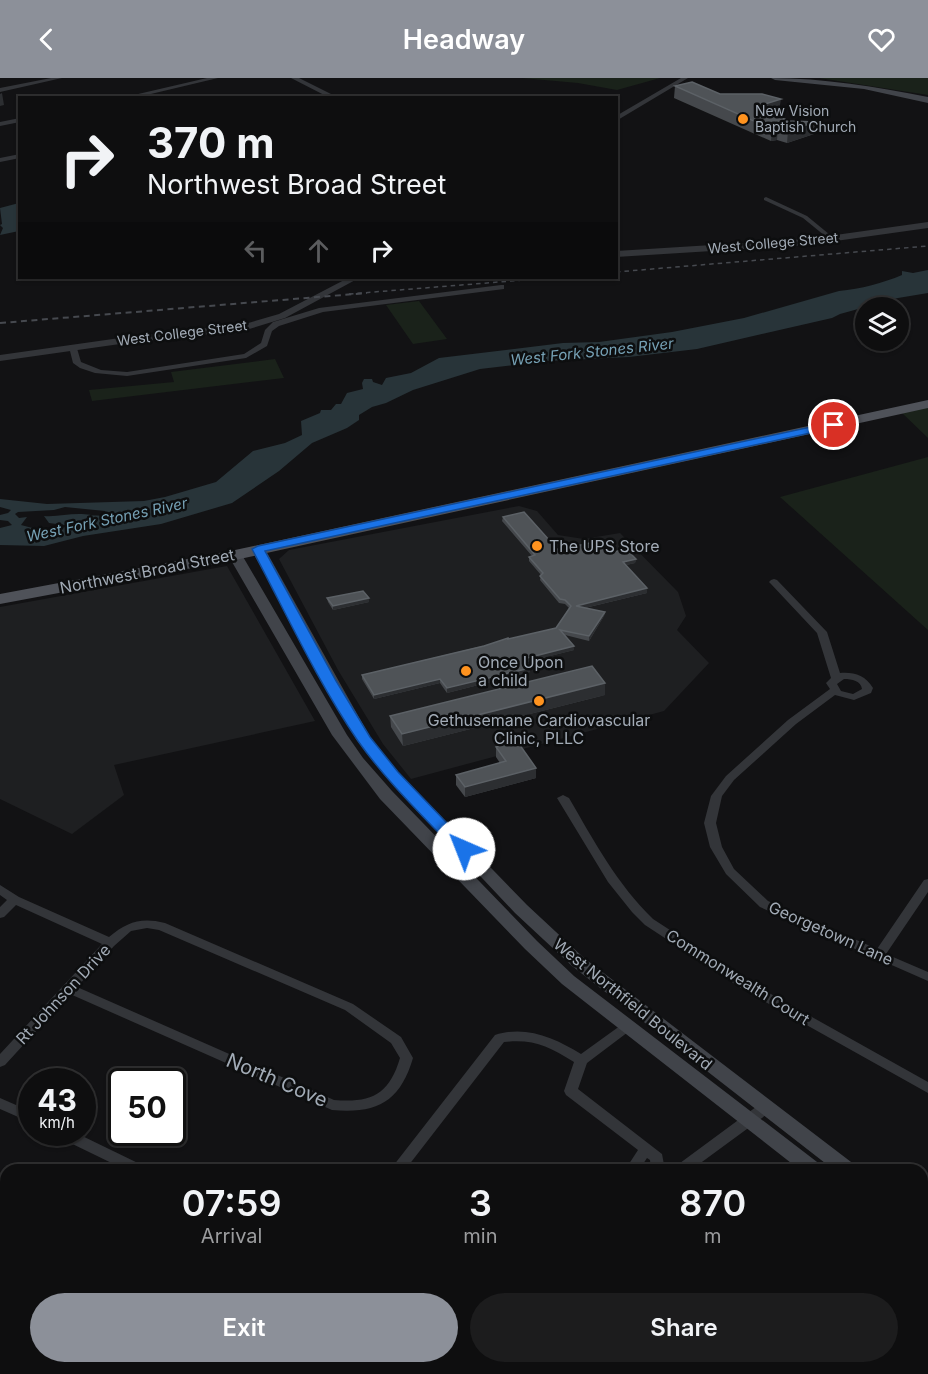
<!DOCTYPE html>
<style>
body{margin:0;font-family:Inter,sans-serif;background:#1c1c1d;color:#f1f3f6;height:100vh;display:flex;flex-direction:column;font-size:22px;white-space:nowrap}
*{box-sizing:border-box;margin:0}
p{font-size:20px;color:#9b9c9e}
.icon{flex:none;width:33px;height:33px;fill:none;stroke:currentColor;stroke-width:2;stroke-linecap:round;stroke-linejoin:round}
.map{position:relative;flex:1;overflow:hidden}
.details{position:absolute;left:0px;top:1086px;width:928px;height:210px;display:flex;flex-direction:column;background:#0e0e0f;border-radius:18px 18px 0 0;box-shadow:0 2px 4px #0004,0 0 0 2px #2e2e2f}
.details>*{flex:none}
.top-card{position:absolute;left:18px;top:18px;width:600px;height:183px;border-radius:0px;box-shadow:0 2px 4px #0004,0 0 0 2px #2e2e2f;background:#0e0e0f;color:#f1f3f6;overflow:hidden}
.tools{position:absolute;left:855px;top:219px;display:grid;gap:12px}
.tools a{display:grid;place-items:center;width:54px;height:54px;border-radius:50%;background:#0e0e0f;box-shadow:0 2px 4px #0004,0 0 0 2px #2e2e2f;font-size:30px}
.speed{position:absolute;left:18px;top:990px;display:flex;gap:12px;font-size:30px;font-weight:700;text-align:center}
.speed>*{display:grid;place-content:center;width:78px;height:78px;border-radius:50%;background:#0e0e0f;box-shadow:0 2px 4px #0004,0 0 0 2px #2e2e2f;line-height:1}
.speed small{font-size:15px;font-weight:400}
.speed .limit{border:3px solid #111;border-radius:9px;background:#fff;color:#111}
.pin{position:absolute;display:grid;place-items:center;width:51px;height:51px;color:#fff;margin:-26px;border:3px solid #fff;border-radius:50%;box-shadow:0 2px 6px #0007}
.me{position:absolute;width:66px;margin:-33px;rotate:316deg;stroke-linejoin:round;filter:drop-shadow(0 0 4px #0008)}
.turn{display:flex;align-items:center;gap:21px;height:126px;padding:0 30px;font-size:27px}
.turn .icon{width:78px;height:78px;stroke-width:2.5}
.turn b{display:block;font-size:42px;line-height:51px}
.lanes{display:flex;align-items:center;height:57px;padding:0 30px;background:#0003;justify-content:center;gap:30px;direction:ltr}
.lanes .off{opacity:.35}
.eta{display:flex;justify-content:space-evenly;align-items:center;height:102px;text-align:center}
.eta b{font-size:36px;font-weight:600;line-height:42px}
.cta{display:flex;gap:12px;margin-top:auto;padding:12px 30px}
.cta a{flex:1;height:69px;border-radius:36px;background:#8c9099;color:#fff;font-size:24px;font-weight:600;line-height:69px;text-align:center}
.cta a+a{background:#1c1c1d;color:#f1f3f6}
header{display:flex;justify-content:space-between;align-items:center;height:78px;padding:0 30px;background:#8c9099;color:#fff;font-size:27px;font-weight:600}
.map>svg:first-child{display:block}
</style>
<header><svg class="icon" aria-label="back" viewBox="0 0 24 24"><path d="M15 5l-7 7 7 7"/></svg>Headway<svg class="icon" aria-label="heart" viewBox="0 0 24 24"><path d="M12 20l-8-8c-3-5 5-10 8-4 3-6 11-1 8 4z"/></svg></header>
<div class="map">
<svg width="928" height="1296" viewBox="0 0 928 1296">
<rect width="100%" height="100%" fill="#121214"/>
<path fill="#1e1f21" d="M519,428L537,433L558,457L584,461L620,455L678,514L686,538L677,552L709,585L664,633L411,701L383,666L338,592L279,481L289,472Z
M227,488L315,643L114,687L124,717L72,756L0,721V529Z"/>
<path fill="#1a221a" d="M522,0H660L617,12L578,5Z
M819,0H928V17Z
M419,223L447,261L413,266L386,227Z
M275,281L284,300L92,323L89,312L174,304L171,294Z
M928,327V360L900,333Z
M928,379V552L780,419Z"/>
<path fill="#283439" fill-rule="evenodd" d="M19,125V153L0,157L3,150L0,147L2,146L0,130Z
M928,192V215L898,220L840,236L832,240L697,271L629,279L548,283L480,291L413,312L386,325L372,329L359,337V342L347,350L312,365L279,393L232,425L161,446L83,458L44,468L0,467V450L12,447L8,443L0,442V437L8,435L11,432L0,429V421L47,426L144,423L165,419L216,404L253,373L285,365L302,357L301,343L320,335L321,332H331L336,326H341L347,315L363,311L362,305L364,301H372L373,304L382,307L386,300L411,295L439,280L563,265L599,264L672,254L744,240L839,213C861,211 883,205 902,197V193L913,195ZM65,429L105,433L108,437C96,439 90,436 79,436C67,436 56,439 44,438L49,445L72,448L44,453L21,447L27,439L19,440L15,436L18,434L54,432Z"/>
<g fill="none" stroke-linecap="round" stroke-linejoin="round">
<path fill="#333539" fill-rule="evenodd" d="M51,0H62L0,14V10Z
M207,0H218L134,20H121Z
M291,0H299L339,20H330Z
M681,0H688L616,43V38Z
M20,40V44L0,48V44Z
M20,76V80L0,84V80Z
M766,119L807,138L835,161L830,162L803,140L764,122V120Z
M501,207H504V211L323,234L279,248L272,253L267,268L246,280L127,298L95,295L80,290L73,285L69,269L70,267H76L81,284L101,292L127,294L244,276L261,265L265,252L273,244L319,230Z
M774,501L777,502L827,554L840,595C854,594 865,597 873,610L871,615L854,622L835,617L796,646L734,702L722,718L716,745L722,769L734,791L768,823L877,871L924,802L928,801V814L886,876L928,894V903L760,829L726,796L710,769L704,745L711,718L726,698L788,642L830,611L826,605L831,600L817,555L771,506L769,504L771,502ZM844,601C852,601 861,603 862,611L853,616L841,613L837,606Z
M563,717L569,720C594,763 617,806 653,841L753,906L928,1004V1015L744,912L645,847L632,834L608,804L557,720Z
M0,807L19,819L109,859C127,844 141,839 165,845L353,926L401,959L413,980C400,1024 377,1036 332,1032L70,916L5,987L0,989V976L102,866L16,827L4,839L0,840V829L7,822L0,817ZM147,850L159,852L345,932L391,965L400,980C389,1017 371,1025 334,1022L77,909L114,868L131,853Z
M628,943L632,945L634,948L632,951L587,985L578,1011L662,1076L665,1092H651L650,1082L647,1080L639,1092H625L638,1072L566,1017L564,1013L574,984C548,968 534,961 504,964L405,1092H390L495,957C526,947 555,960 581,976L624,945Z
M0,1020L32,1034V1045L0,1031Z
M765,1025L770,1026L772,1030L770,1034L691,1092H674L676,1088L760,1026Z
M55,1054H74L144,1088L146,1092H126L56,1058Z
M6,1200V1216L0,1218V1202Z
M0,1241L6,1243V1257L0,1255Z
M62,1290H83L88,1296H67Z
M364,1290H381L377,1296H360Z
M519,1290H542L547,1296H524Z
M775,1290H799L804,1296H780Z
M829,1290H848L844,1296H825Z
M902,1290H921L925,1296H906Z"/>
<path fill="#333539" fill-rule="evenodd" d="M928,144V150L807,167L616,179V173L807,161Z
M348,200H359L285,240L246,252L127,265L0,283V277L127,259L245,246L279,236Z"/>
<path fill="#41444a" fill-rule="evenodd" d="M771,0C824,0 876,9 928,19V25L864,11L775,2Z
M258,467L265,471L370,659L398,694L527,827L584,880L855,1087L858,1092H834L572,888L515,835L388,700L356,661L251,471Z
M235,473L242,477L347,657L363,680L392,713L537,863L574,898L821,1087L824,1092H800L562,906L525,871L380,721L332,657L228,477Z
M922,1140L928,1142V1160L922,1158Z
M922,1167L928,1169V1189L922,1187Z"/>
<path fill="#4f5259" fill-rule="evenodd" d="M928,322V330L235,482L0,526V516L235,472Z"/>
<path stroke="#46494f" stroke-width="1.5" stroke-dasharray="4.5 4" stroke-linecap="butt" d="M616,194L928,168
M349,216L549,200"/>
<path stroke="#46494f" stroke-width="2" stroke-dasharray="6 4.5" stroke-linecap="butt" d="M0,245L367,215"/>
</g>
<path fill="#45484c" d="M675,8L720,16L779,33L771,35L789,43L816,44L814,56L787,65L777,62L771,63L674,20Z
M503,439L558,472L614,474L636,481L635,485L626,487L647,515L585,530L605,534L604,538L589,563L565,557L574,568V572L526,584L530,594L447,615L440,605L374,621L362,601V597L556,550L569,530L565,526L559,525L540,502L541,497L529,483V479L532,478L502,443Z
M327,520H369V524L333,532L328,524Z
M605,617L403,668L391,649L390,638Z
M496,669L536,700L465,719L456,707V697L500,685L496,679Z"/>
<path fill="#2c2e31" d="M2,15L4,27L0,28V16Z
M781,21L779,33L755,41L756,29Z
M816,44L814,56L787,65L788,53Z
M778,50L777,62L771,63L772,51Z
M636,481L635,485L622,488L623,484Z
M647,510V515L576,532V528Z
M369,520V524L333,532V528Z
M605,534L604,538L589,563V558Z
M574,568V572L523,585V581Z
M530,590V594L447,615V610Z
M440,601V605L374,621V617Z
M605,605V617L403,668L402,656Z
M536,690V700L465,719V709Z"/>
<path fill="#4f5357" stroke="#5c6166" stroke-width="1.5" d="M692,4L720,16H762L781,21L756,29L789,43L816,44L788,53L778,50L772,51L675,8Z
M524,434L558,472L603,462L614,474L626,471L636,481L623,484L647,510L576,528L605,534L589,558L560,552L574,568L523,581L530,590L447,610L440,601L374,617L362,597L484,568L508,560V561L556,550L571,528L565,522L560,521L540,498L543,495L529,479L535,477L503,439Z
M363,513L369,520L333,528L327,520Z
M592,588L605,605L402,656L390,638Z
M517,663L536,690L465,709L456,697L506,683L496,669Z"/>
<path fill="#1a73e8" stroke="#114b97" stroke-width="1.5" d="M834,344L839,347L838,349L265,473L336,603L370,659L398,694L469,768L471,771L464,776L458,775C424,739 387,704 358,663C317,603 286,535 252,471L258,468Z"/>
<g fill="#ff931f" stroke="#0d0e0f" stroke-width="2">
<circle cx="743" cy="41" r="6"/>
<circle cx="537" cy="468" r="6"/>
<circle cx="466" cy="593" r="6"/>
<circle cx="539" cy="623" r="6"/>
</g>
<g text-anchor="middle" stroke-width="5" stroke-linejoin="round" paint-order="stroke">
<g font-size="14" fill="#a2abb6" stroke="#0d0e0f" text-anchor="start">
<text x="755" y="38">New Vision<tspan x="755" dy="16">Baptish Church</tspan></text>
</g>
<g font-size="14" fill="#a2abb6" stroke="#0d0e0f">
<text transform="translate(773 165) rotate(-5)" y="5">West College Street</text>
<text transform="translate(182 255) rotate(-7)" y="5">West College Street</text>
</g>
<g font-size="15" font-style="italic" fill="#76a1b5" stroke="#0d0e0f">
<text transform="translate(592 274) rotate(-6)" y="5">West Fork Stones River</text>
<text transform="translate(107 442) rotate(-12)" y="5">West Fork Stones River</text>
</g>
<g font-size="16" fill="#a2abb6" stroke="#0d0e0f" text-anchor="start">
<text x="549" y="474">The UPS Store</text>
<text x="478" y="590">Once Upon<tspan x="478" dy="18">a child</tspan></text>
<text x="539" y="648" text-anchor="middle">Gethusemane Cardiovascular<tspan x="539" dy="18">Clinic, PLLC</tspan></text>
</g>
<g font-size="16" fill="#a2abb6" stroke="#0d0e0f">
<text transform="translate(147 493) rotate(-11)" y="6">Northwest Broad Street</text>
<text transform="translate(831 855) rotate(24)" y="6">Georgetown Lane</text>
<text transform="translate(738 899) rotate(32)" y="6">Commonwealth Court</text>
<text transform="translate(63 916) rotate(-47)" y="6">Rt Johnson Drive</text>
<text transform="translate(633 926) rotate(39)" y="6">West Northfield Boulevard</text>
</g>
<g font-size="20" fill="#a2abb6" stroke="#0d0e0f">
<text transform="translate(277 1002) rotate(23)" y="7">North Cove</text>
</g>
</g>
</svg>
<div class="tools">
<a><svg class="icon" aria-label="layers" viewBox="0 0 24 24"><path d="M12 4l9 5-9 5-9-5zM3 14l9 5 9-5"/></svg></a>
</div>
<div class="speed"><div>43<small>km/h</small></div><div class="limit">50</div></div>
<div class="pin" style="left:834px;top:347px;background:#d93025"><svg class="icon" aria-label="arrive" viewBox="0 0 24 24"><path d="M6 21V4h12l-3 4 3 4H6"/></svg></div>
<svg class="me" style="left:464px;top:771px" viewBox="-20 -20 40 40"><circle r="19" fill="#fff"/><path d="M0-13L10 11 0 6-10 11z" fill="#1a73e8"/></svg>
<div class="top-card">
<div class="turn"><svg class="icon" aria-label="right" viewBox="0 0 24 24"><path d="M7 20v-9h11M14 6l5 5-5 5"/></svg><div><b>370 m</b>Northwest Broad Street</div></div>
<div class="lanes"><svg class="icon off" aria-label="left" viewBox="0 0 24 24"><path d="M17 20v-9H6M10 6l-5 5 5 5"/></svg><svg class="icon off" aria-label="ahead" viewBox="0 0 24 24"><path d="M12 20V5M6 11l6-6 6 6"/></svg><svg class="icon" aria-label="right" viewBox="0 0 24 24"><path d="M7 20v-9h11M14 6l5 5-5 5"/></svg></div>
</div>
<section class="details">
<div class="eta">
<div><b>07:59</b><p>Arrival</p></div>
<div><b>3</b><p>min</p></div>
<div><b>870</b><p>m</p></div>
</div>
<div class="cta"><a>Exit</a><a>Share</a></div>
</section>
</div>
